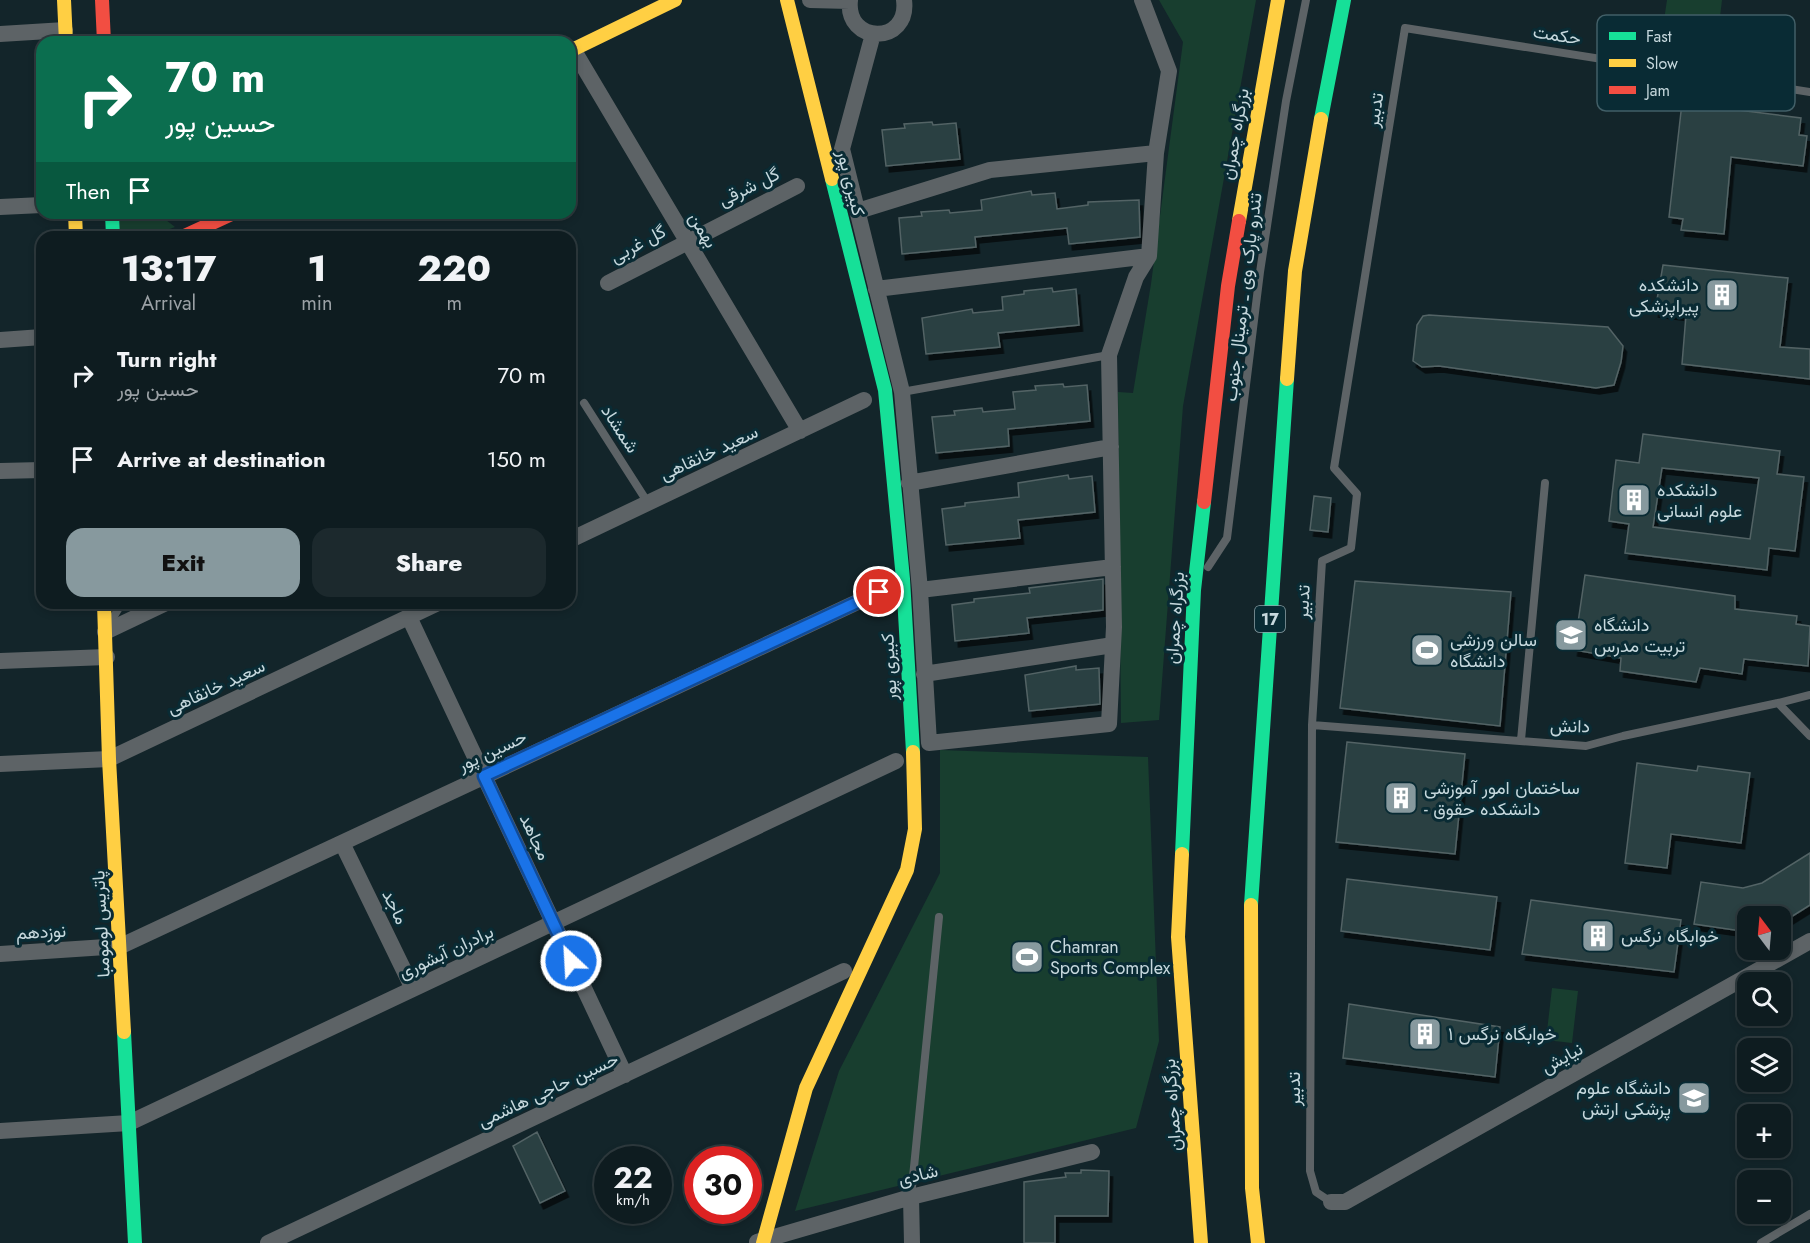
<!DOCTYPE html>
<meta charset="utf-8">
<style>
body{margin:0;font-family:Jost,Vazirmatn,sans-serif;background:#1c292d;color:#f1f3f6;height:100vh;display:flex;flex-direction:column;font-size:22px;white-space:nowrap}
*{box-sizing:border-box;margin:0}
p{font-size:20px;color:#9ba1a5}
.icon{flex:none;width:33px;height:33px;fill:none;stroke:currentColor;stroke-width:2;stroke-linecap:round;stroke-linejoin:round}
.map{position:relative;flex:1;overflow:hidden}
.panel{position:absolute;left:36px;top:231px;width:540px;height:378px;display:flex;flex-direction:column;background:#0e1c20;border-radius:18px;box-shadow:0 3px 9px #0003,0 0 0 2px #2e3a3e}
.panel>*{flex:none}
.guide{position:absolute;left:36px;top:36px;width:540px;height:183px;border-radius:18px;box-shadow:0 3px 9px #0003,0 0 0 2px #2e3a3e;background:#0b6e4f;color:#fff;overflow:hidden}
.needle{width:39px;rotate:344deg}
.buttons{position:absolute;left:1737px;top:906px;display:grid;gap:12px}
.buttons a{display:grid;place-items:center;width:54px;height:54px;border-radius:12px;background:#0e1c20;box-shadow:0 3px 9px #0003,0 0 0 2px #2e3a3e;font-size:30px}
.speed{position:absolute;left:594px;top:1146px;display:flex;gap:12px;font-size:30px;font-weight:700;text-align:center}
.speed>*{display:grid;place-content:center;width:78px;height:78px;border-radius:50%;background:#0e1c20;box-shadow:0 3px 9px #0003,0 0 0 2px #2e3a3e;line-height:1}
.speed small{font-size:15px;font-weight:400}
.speed .limit{border:9px solid #d22;background:#fff;color:#111}
.pin{position:absolute;display:grid;place-items:center;width:51px;height:51px;color:#fff;margin:-26px;border:3px solid #fff;border-radius:50%;box-shadow:0 2px 6px #0007}
.me{position:absolute;width:66px;margin:-33px;rotate:335deg;stroke-linejoin:round;filter:drop-shadow(0 0 4px #0008)}
.turn{display:flex;align-items:center;gap:21px;height:126px;padding:0 30px;font-size:27px}
.turn .icon{width:78px;height:78px;stroke-width:2.5}
.turn b{display:block;font-size:42px;line-height:51px}
.then{display:flex;align-items:center;height:57px;padding:0 30px;background:#0003;gap:12px;font-size:22px}
.eta{display:flex;justify-content:space-evenly;align-items:center;height:102px;text-align:center}
.eta b{font-size:36px;font-weight:800;line-height:42px}
.action{display:flex;gap:12px;margin-top:auto;padding:12px 30px}
.action a{flex:1;height:69px;border-radius:18px;background:#87999e;color:#111;font-size:24px;font-weight:800;line-height:69px;text-align:center}
.action a+a{background:#1c292d;color:#f1f3f6}
ul{padding:0;list-style:none}
li{display:flex;align-items:center;gap:18px;height:84px;padding:0 30px}
li div{flex:1}
li b{display:block;font-size:22px}
li em{font-style:normal}
.map>svg:first-child{display:block}
</style>
<div class="map">
<svg width="1810" height="1243" viewBox="0 0 1810 1243">
<defs>
<filter id="shadow"><feDropShadow dx="3.5" dy="6" stdDeviation="0" flood-color="#0009"/></filter>
</defs>
<rect width="100%" height="100%" fill="#13252a"/>
<path fill="#183e2f" d="M1159,0H1256L1183,406L1159,720L1121,723L1118,392L1133,393L1151,284L1183,42Z
M1667,0H1722L1718,34L1663,27Z
M120,213H157L175,227L148,237H120Z
M940,750L1148,757L1159,1041L1136,1128L795,1211L839,1071L940,873Z
M1552,988L1578,991L1572,1043L1546,1040Z"/>
<path fill="#294042" stroke="#536365" stroke-width="1.5" fill-rule="evenodd" filter="url(#shadow)" d="M1682,103L1801,118L1799,135L1807,136L1803,166L1731,157L1724,234L1681,230L1683,219L1669,217Z
M932,122L933,125L956,123L960,159L886,166L882,130L905,128L904,124Z
M1031,191L1032,195L1055,193L1057,209L1088,205V202L1139,200L1140,237L1069,244L1067,228L975,237L976,247L902,254L899,218L922,216L921,212L949,210L950,213L982,210L981,200Z
M1663,265L1788,278L1780,347L1810,349V379L1682,364L1686,315L1655,311Z
M1052,288L1053,292L1076,289L1079,325L998,333L1000,347L926,354L922,318L972,309L973,313L1003,310L1002,297L1024,294V291Z
M1429,315L1608,327L1623,346L1621,362L1614,385L1596,388L1439,366L1422,367L1413,361L1417,325L1423,316Z
M1063,384L1064,387L1087,385L1090,421L1008,429L1009,446L936,453L932,417L955,415L954,411L982,408L983,412L1015,409L1013,392L1036,390L1035,386Z
M1643,434L1780,451L1777,474L1804,477L1795,551L1769,548L1767,570L1625,553L1629,524L1609,521L1616,460L1639,463ZM1662,468L1759,478L1750,539L1653,527Z
M1068,475L1069,479L1092,476L1095,512L1018,520L1020,538L946,545L942,509L965,506V503L1019,497L1018,483Z
M1314,496L1331,498L1328,532L1310,530Z
M1585,575L1735,596V609L1797,616L1796,624L1810,626L1808,666L1744,659L1742,674L1700,668L1696,682L1620,671L1621,658L1574,650Z
M1103,579V610L1027,618L1029,633L955,641L952,605L974,602V599L1030,593L1029,588Z
M1355,581L1511,592L1500,726L1340,708Z
M1076,666V670L1099,668L1100,704L1029,711L1025,675Z
M1347,742L1465,754L1455,854L1336,842Z
M1637,763L1697,771L1698,766L1750,773L1741,843L1671,834L1667,868L1625,863Z
M1810,853V905L1780,924V916H1748V932L1694,924L1701,882L1743,888L1762,883Z
M1347,879L1497,897L1490,950L1341,931Z
M1531,900L1681,920L1674,972L1522,954Z
M1349,1004L1500,1027L1495,1077L1343,1058Z
M537,1132L565,1191L540,1203L513,1146Z
M1081,1170L1109,1171L1108,1216H1055V1243H1024V1182L1066,1177L1065,1173H1081Z"/>
<g fill="none" stroke-linecap="round" stroke-linejoin="round">
<path stroke="#5d6366" stroke-width="8" d="M902,392L1109,355
M584,403L648,503
M1208,567L1227,538L1260,272L1286,101L1306,0
M111,621L122,603
M1778,703L1810,695
M1312,725L1586,746L1623,736L1778,703L1810,736
M1521,740L1545,483
M911,1197L939,917
M1331,1202L1316,1192L1310,1171L1312,725L1322,561L1351,548L1357,494L1334,468L1405,28L1810,92
M1761,1243L1810,1214"/>
<path stroke="#5d6366" stroke-width="16" d="M810,0L850,1
M850,0C845,45 910,45 904,0
M0,34L65,30
M873,34L842,149L902,392L920,590L929,743L1109,724L1114,627L1109,355L1136,277L1149,256L1156,153L1169,71L1142,0
M573,49L800,431
M0,207L42,205
M858,211L990,170L1156,153
M608,283L797,186
M876,289L1149,256
M0,340L42,337
M0,471L42,470
M909,483L1111,447
M570,540L864,400
M920,590L1113,567
M409,617L625,1075
M105,632L166,603
M0,661L107,657
M924,674L1113,645
M0,764L109,759L438,603
M342,843L413,989
M0,954L121,946L879,592
M0,1131L129,1123L896,761
M911,1197L912,1243
M1331,1202H1345L1810,941
M757,1242L911,1197L1092,1152
M268,1243L844,971"/>
<path stroke="#16e098" stroke-width="14" d="M1321,119L1344,0
M832,179L885,390L903,579L913,752
M112,213L113,237
M1182,854L1194,590L1204,502
M1251,905L1287,379
M124,1032L135,1243"/>
<path stroke="#ffcf43" stroke-width="14" d="M64,0L66,42
M787,0L832,179
M570,51L675,0
M75,213L76,237
M1239,221L1278,0
M1287,379L1295,271L1321,119
M104,603L109,759L124,1032
M1182,854L1178,937L1201,1243
M1251,905L1252,1188L1258,1243
M763,1243L806,1088L907,870L915,829L913,752"/>
<path stroke="#f24e42" stroke-width="14" d="M102,0L104,42
M182,237L234,213
M1204,502L1228,286L1239,221"/>
</g>
<g fill="none" stroke-linecap="round" stroke-linejoin="round">
<defs>
<path id="route" d="M571,961L484,776L879,592"/>
</defs>
<use href="#route" stroke="#114b97" stroke-width="15"/>
<use href="#route" stroke="#1a73e8" stroke-width="10"/>
</g>
<defs>
<symbol id="building-square" viewBox="-11 -11 22 22"><rect x="-9" y="-9" width="18" height="18" rx="4" fill="#87999e" stroke="#092b34"/><path d="M-4-6H4V6H1V3H-1V6H-4ZM-2.5-4.3h1.7v1.8h-1.7ZM.8-4.3h1.7v1.8H.8ZM-2.5-1h1.7V.8h-1.7ZM.8-1h1.7V.8H.8Z" fill="#fff"/></symbol>
<symbol id="university-square" viewBox="-11 -11 22 22"><rect x="-9" y="-9" width="18" height="18" rx="4" fill="#87999e" stroke="#092b34"/><path d="M0-5L7-2L0 1L-7-2ZM-4 1L0 2.5L4 1V4Q0 6-4 4Z" fill="#fff"/></symbol>
<symbol id="stadium-square" viewBox="-11 -11 22 22"><rect x="-9" y="-9" width="18" height="18" rx="4" fill="#87999e" stroke="#092b34"/><path d="M0-5a6.5 5 0 1 0 0 10a6.5 5 0 1 0 0-10ZM-3.5-1.8h7v3.6h-7Z" fill="#fff"/></symbol>
</defs>
<g fill-rule="evenodd">
<use href="#building-square" x="1703" y="276" width="38" height="38"/>
<use href="#building-square" x="1615" y="481" width="38" height="38"/>
<use href="#university-square" x="1552" y="616" width="38" height="38"/>
<use href="#stadium-square" x="1408" y="631" width="38" height="38"/>
<use href="#building-square" x="1382" y="779" width="38" height="38"/>
<use href="#building-square" x="1579" y="917" width="38" height="38"/>
<use href="#stadium-square" x="1008" y="938" width="38" height="38"/>
<use href="#building-square" x="1406" y="1015" width="38" height="38"/>
<use href="#university-square" x="1675" y="1079" width="38" height="38"/>
</g>
<g text-anchor="middle" stroke-width="6" stroke-linejoin="round" paint-order="stroke">
<rect fill="#092b34" stroke="#8da4aa" stroke-width="1.5" x="1255" y="606" width="30" height="26" rx="4.5"/>
<g font-size="16" font-weight="bold" fill="#c6d8dd">
<text x="1270" y="625">17</text>
</g>
<g font-size="18" fill="#c6d8dd" stroke="#092b34">
<text transform="translate(1557 35) rotate(9)" y="6">حکمت</text>
<text transform="translate(1375 110) rotate(-81)" y="6">تدبیر</text>
<text transform="translate(1235 134) rotate(-80)" y="6">بزرگراه چمران</text>
<text transform="translate(851 183) rotate(76)" y="6">کبیری پور</text>
<text transform="translate(749 187) rotate(-26)" y="6">گل شرقی</text>
<text transform="translate(703 230) rotate(59)" y="6">بهمن</text>
<text transform="translate(638 244) rotate(-28)" y="6">گل غربی</text>
<text transform="translate(1243 297) rotate(-83)" y="6">تندرو پارک وی ـ ترمینال جنوب</text>
<text transform="translate(620 429) rotate(57)" y="6">شمشاد</text>
<text transform="translate(709 453) rotate(-25)" y="6">سعید خانقاهی</text>
<text transform="translate(1303 602) rotate(-87)" y="6">تدبیر</text>
<text transform="translate(1175 618) rotate(-86)" y="6">بزرگراه چمران</text>
<text transform="translate(889 667) rotate(-93)" y="6">کبیری پور</text>
<text transform="translate(216 687) rotate(-25)" y="6">سعید خانقاهی</text>
<text transform="translate(1570 726) rotate(1)" y="6">دانش</text>
<text transform="translate(492 751) rotate(-25)" y="6">حسین پور</text>
<text transform="translate(535 837) rotate(65)" y="6">مجاهد</text>
<text transform="translate(395 907) rotate(64)" y="6">ماجد</text>
<text transform="translate(101 924) rotate(-93)" y="6">پاتریس لومومبا</text>
<text transform="translate(41 932) rotate(-3)" y="6">نوزدهم</text>
<text transform="translate(446 952) rotate(-25)" y="6">برادران آبشوری</text>
<text transform="translate(1562 1058) rotate(-29)" y="6">نیایش</text>
<text transform="translate(1294 1089) rotate(-90)" y="6">تدبیر</text>
<text transform="translate(548 1090) rotate(-25)" y="6">حسین حاجی هاشمی</text>
<text transform="translate(1172 1105) rotate(-94)" y="6">بزرگراه چمران</text>
<text transform="translate(918 1175) rotate(-14)" y="6">شادی</text>
</g>
<g font-size="18" fill="#c6d8dd" stroke="#092b34" text-anchor="start">
<text x="1699" y="291" text-anchor="end">دانشکده<tspan x="1699" dy="21">پیراپزشکی</tspan></text>
<text x="1657" y="496">دانشکده<tspan x="1657" dy="21">علوم انسانی</tspan></text>
<text x="1594" y="631">دانشگاه<tspan x="1594" dy="21">تربیت مدرس</tspan></text>
<text x="1450" y="646">سالن ورزشی<tspan x="1450" dy="21">دانشگاه</tspan></text>
<text x="1424" y="794">ساختمان امور آموزشی<tspan x="1424" dy="21">- دانشکده حقوق</tspan></text>
<text x="1621" y="942">خوابگاه نرگس</text>
<text x="1050" y="953">Chamran<tspan x="1050" dy="21">Sports Complex</tspan></text>
<text x="1448" y="1040">خوابگاه نرگس ۱</text>
<text x="1671" y="1094" text-anchor="end">دانشگاه علوم<tspan x="1671" dy="21">پزشکی ارتش</tspan></text>
</g>
</g>
<rect x="1597" y="15" width="198" height="96" rx="9" fill="#092b34" stroke="#425f67" stroke-width="1.5"/>
<rect x="1609" y="32" width="27" height="8" fill="#16e098"/>
<rect x="1609" y="59" width="27" height="8" fill="#ffcf43"/>
<rect x="1609" y="86" width="27" height="8" fill="#f24e42"/>
<g font-size="16" fill="#c6d8dd">
<text x="1646" y="42">Fast</text>
<text x="1646" y="69">Slow</text>
<text x="1646" y="96">Jam</text>
</g>
</svg>
<div class="buttons">
<a><svg class="needle" viewBox="-14 -14 28 28"><path d="M0-13l5 13h-10z" fill="#e53935"/><path d="M0 13l5-13h-10z" fill="#9ba1a5"/></svg></a>
<a><svg class="icon" aria-label="search" viewBox="0 0 24 24"><circle cx="10" cy="10" r="6"/><path d="M15 15l6 6"/></svg></a>
<a><svg class="icon" aria-label="layers" viewBox="0 0 24 24"><path d="M12 4l9 5-9 5-9-5zM3 14l9 5 9-5"/></svg></a>
<a>+</a>
<a>−</a>
</div>
<div class="speed"><div>22<small>km/h</small></div><div class="limit">30</div></div>
<div class="pin" style="left:879px;top:592px;background:#d93025"><svg class="icon" aria-label="arrive" viewBox="0 0 24 24"><path d="M6 21V4h12l-3 4 3 4H6"/></svg></div>
<svg class="me" style="left:571px;top:961px" viewBox="-20 -20 40 40"><circle r="17" fill="#1a73e8" stroke="#fff" stroke-width="3"/><path d="M0-11L8 9 0 5-8 9z" fill="#fff"/></svg>
<div class="guide">
<div class="turn"><svg class="icon" aria-label="right" viewBox="0 0 24 24"><path d="M7 20v-9h11M14 6l5 5-5 5"/></svg><div><b>70 m</b>حسین پور</div></div>
<div class="then">Then<svg class="icon" aria-label="arrive" viewBox="0 0 24 24"><path d="M6 21V4h12l-3 4 3 4H6"/></svg></div>
</div>
<section class="panel">
<div class="eta">
<div><b>13:17</b><p>Arrival</p></div>
<div><b>1</b><p>min</p></div>
<div><b>220</b><p>m</p></div>
</div>
<ul>
<li><svg class="icon" aria-label="right" viewBox="0 0 24 24"><path d="M7 20v-9h11M14 6l5 5-5 5"/></svg><div><b>Turn right</b><p>حسین پور</p></div><em>70 m</em></li>
<li><svg class="icon" aria-label="arrive" viewBox="0 0 24 24"><path d="M6 21V4h12l-3 4 3 4H6"/></svg><div><b>Arrive at destination</b></div><em>150 m</em></li>
</ul>
<div class="action"><a>Exit</a><a>Share</a></div>
</section>
</div>
